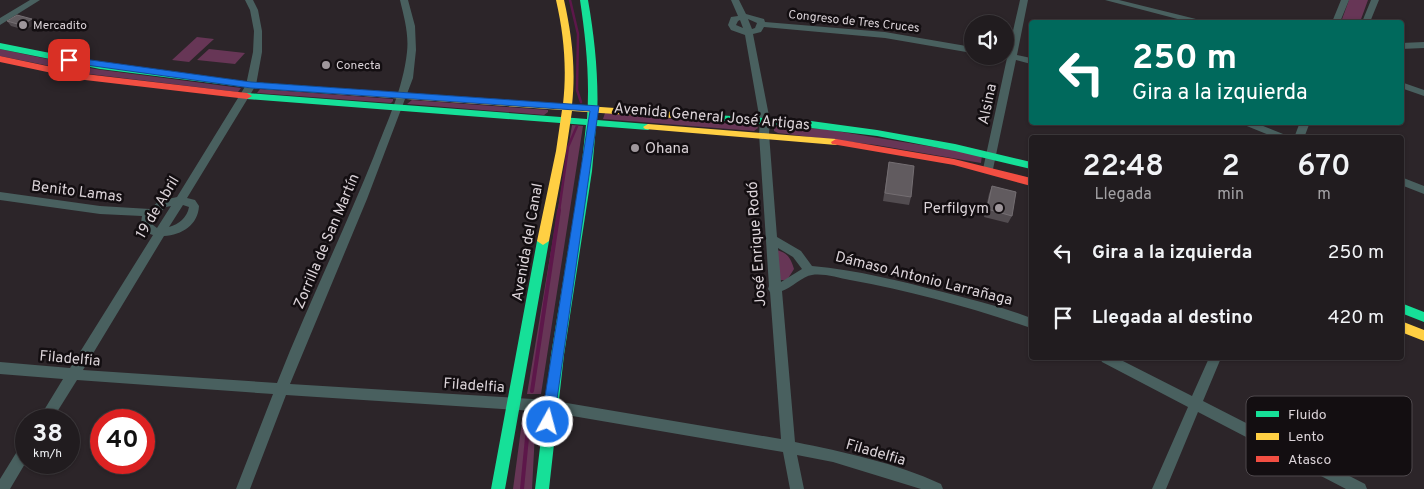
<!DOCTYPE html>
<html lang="es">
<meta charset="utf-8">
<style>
body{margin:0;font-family:Overpass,sans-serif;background:#292528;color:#f1f3f6;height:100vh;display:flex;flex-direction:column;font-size:19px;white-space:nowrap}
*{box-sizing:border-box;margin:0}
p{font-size:16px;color:#a2a1a4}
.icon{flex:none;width:28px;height:28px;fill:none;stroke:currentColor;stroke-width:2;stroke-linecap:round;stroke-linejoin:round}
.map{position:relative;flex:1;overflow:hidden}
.sheet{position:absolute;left:1029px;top:135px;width:375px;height:225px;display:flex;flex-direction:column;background:#211c1f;border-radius:5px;box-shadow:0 1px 4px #0004,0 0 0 1px #3e3a3d}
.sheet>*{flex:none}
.banner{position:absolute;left:1029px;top:20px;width:375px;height:105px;border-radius:5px;box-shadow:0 1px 4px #0004,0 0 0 1px #3e3a3d;background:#00695c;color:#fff;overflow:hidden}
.fabs{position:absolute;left:964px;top:15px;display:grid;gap:10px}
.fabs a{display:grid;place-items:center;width:50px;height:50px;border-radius:50%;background:#211c1f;box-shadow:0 1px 4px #0004,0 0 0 1px #3e3a3d;font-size:25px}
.speed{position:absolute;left:15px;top:409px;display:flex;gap:10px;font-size:25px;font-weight:700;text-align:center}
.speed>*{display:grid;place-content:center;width:65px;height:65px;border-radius:50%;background:#211c1f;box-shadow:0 1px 4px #0004,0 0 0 1px #3e3a3d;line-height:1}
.speed small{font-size:12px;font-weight:400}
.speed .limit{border:8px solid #d22;background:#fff;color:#111}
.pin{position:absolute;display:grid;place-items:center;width:42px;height:42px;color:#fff;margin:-21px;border-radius:10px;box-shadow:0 2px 8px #0006}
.me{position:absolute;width:55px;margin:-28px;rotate:7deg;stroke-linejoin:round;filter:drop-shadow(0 0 4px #0008)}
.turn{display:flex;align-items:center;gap:18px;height:105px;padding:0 20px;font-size:22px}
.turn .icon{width:65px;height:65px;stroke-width:2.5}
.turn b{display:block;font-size:35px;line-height:42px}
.eta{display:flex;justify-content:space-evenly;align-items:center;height:85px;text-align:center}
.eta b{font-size:30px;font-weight:600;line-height:35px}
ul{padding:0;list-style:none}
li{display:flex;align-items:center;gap:15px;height:65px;padding:0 20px}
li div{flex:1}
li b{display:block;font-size:19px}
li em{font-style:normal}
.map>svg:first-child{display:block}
</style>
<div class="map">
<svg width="1424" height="489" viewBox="0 0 1424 489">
<rect width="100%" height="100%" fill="#2c2529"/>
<path fill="#673656" d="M1349,0H1368L1360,22H1341Z
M197,37L214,39L189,62L172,60Z
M0,49L95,69L241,88L238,92L89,74L0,56Z
M209,49L245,53L235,64L197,60Z
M260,89L393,99V101L391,103L257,93Z
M412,100L548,110V112L544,115L407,104Z
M605,113L757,126L758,128L754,131L603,119Z
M572,125L583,126L541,394H527Z
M774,126L824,129L982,155L981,163L876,145L778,133L774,131Z
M777,250C788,253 791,259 794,269L787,280H780Z
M523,414H536L532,489H513Z"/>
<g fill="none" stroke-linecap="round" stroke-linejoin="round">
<path stroke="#5d174a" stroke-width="2.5" d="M570,0L578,34L577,90L581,102
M559,211L568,147L577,126"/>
<path stroke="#5d174a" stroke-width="4" d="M532,391L559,210
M522,489L529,417"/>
<path fill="#49605f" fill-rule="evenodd" d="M30,0H40L0,25V18Z
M245,0H253L258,10L262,31V52L256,85L187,198L195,200L199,206C198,225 182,235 164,236L83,370L277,383C307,307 343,233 374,156C387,122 403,89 407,52C409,34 404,17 400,0H408L415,26L416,50L413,78L367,199L290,384L549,400L781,439L770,292L768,289L769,286L759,134L760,121L745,35L731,30L728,25L731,17L738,16L731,0H739L746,14L764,19L765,22L885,32L972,47V53L885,38L764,27L761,32L753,34L770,121L769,134L777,237L801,251L812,266C857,270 900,281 943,292C973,300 1003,307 1031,318V328C972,308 911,291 850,280C839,278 823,273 812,275C803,276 791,288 782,291L795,442C844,452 896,463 941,484L943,489H921L833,462L797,455L804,489H790L783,452L549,412L286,395L250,489H236L273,394L77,380L52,420H38L63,379L0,374V362L70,368L153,235C143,232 140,226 142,216L100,214L0,200V192L100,206L150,209L159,201L177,197L246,85L253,52L254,31L250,10ZM748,19L757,23L755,28L752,29ZM740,20L743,28L736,25L738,21ZM183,205L189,207C187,218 179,224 169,227ZM171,206L157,228L153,225L152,219L166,207ZM778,248L793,257L802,269L781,282Z
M1020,0H1028L1017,55L1031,58V64L1016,60L993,169L988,173L983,169L1007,58L1002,56H1005V53H1008Z
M1105,0H1119L1200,20L1201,22H1189Z
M1341,0H1349L1340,22H1332Z
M1371,0H1379L1370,22H1362Z
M1424,42V48L1401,49V43Z
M1401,82L1424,90V96L1401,88Z
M1237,122H1253L1293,138H1276Z
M1300,122H1310L1304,138H1294Z
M1401,177L1424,186V194L1401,185Z
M1100,358H1117L1192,396L1209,358H1221L1203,401L1365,484L1367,489H1346L1198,412L1166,489H1152L1188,407L1102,362Z
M26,444V462L10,489H0V479L21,445Z"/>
<path fill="#16e098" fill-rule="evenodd" d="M580,0H588C595,40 599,79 597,120L648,124L653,127L648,130L596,126L592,171L564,355L549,489H535L551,355L581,171L586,125L247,99L242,96L247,93L587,119C590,79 586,40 580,0Z
M0,43L100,63L251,82L335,88L340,91L335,94L251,88L100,69L0,49Z
M715,115L811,121L877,130L955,144L1031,162V169L955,151L877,136L811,128L712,120L710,118Z
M543,237L549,241L505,489H491L537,241Z
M1401,303L1424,312V322L1401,313Z"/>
<path fill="#ffcf43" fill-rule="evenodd" d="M556,0H564C572,35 576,69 572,105L715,115L720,118L715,121L572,111L566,151L549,241L543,245L537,241L556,151L562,110L335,94L330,91L335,88L563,104C567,68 564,35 556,0Z
M648,124L836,139L841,142L836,145L645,129L643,127Z
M1401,321L1424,330V341L1401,332Z"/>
<path fill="#f24e42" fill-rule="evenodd" d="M0,56L85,74L247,93L252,96L247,99L85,80L0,62Z
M836,139L954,159L1031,178V186L954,165L832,144L831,142Z"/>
</g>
<path fill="#524c50" d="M7,21L35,24L25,30L11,26Z
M889,162L911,197L909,205L883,201Z
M992,186L1012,216L1008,223L984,217L989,194Z"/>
<path fill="#3d363a" d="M32,19L35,24L25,30L21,25Z"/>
<path fill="#615b5f" stroke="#746e72" d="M17,15L32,19L21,25L7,21Z
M889,162L914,166L911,197L885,193Z
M992,186L1016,192L1012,216L987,209Z"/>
<path fill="#1a73e8" stroke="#114b97" d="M69,57L251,82L599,106L553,427L548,429L543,427L541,422L590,111L251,88L65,62V58Z"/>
<g fill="#9e969b" stroke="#130e11" stroke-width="2">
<circle cx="23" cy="25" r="5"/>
<circle cx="326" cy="65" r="5"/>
<circle cx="635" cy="148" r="5"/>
<circle cx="999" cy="208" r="5"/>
</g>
<g text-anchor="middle" stroke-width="5" stroke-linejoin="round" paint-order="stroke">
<g font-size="12" fill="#dbd3d8" stroke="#130e11">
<text transform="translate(854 21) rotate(6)" y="4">Congreso de Tres Cruces</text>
</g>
<g font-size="12" fill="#dbd3d8" stroke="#130e11" text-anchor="start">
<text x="33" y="29">Mercadito</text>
<text x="336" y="69">Conecta</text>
</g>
<g font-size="15" fill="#dbd3d8" stroke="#130e11">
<text transform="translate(987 104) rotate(-78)" y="5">Alsina</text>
<text transform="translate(712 116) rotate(5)" y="5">Avenida General José Artigas</text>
<text transform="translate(77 191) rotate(7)" y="5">Benito Lamas</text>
<text transform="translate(157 207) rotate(-59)" y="5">19 de Abril</text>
<text transform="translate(326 241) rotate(-67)" y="5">Zorrilla de San Martín</text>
<text transform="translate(527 242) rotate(-80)" y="5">Avenida del Canal</text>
<text transform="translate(756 244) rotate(-94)" y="5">José Enrique Rodó</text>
<text transform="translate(924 278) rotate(14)" y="5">Dámaso Antonio Larrañaga</text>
<text transform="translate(70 358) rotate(5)" y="5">Filadelfia</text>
<text transform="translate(474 385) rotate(4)" y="5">Filadelfia</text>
<text transform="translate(876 452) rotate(16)" y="5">Filadelfia</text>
</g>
<g font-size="15" fill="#dbd3d8" stroke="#130e11" text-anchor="start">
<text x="645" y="153">Ohana</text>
<text x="989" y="213" text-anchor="end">Perfilgym</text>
</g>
</g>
<rect x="1246" y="396" width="166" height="80" rx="8" fill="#130e11" stroke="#4f494d" stroke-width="1"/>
<rect x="1256" y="411" width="23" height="6" fill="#16e098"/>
<rect x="1256" y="433" width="23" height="7" fill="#ffcf43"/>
<rect x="1256" y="456" width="23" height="6" fill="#f24e42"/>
<g font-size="14" fill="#dbd3d8">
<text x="1288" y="419">Fluido</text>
<text x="1288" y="441">Lento</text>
<text x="1288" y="464">Atasco</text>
</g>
</svg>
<div class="fabs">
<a><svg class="icon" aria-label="sound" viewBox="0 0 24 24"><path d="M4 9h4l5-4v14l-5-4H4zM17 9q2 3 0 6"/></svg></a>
</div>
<div class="speed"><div>38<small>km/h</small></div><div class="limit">40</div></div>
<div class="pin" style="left:69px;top:60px;background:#d93025"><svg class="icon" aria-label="arrive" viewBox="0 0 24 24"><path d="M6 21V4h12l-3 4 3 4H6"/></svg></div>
<svg class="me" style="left:548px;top:422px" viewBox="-20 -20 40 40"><circle r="17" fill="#1a73e8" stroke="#fff" stroke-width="3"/><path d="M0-11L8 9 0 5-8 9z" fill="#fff"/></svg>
<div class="banner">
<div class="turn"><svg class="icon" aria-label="left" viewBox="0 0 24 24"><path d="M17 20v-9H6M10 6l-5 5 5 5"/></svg><div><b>250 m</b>Gira a la izquierda</div></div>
</div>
<section class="sheet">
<div class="eta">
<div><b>22:48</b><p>Llegada</p></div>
<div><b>2</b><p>min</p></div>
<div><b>670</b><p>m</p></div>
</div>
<ul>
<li><svg class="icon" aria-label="left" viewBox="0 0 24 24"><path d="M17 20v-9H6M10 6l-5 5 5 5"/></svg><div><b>Gira a la izquierda</b></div><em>250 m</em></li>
<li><svg class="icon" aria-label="arrive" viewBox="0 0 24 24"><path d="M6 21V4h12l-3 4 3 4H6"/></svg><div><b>Llegada al destino</b></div><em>420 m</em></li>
</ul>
</section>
</div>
